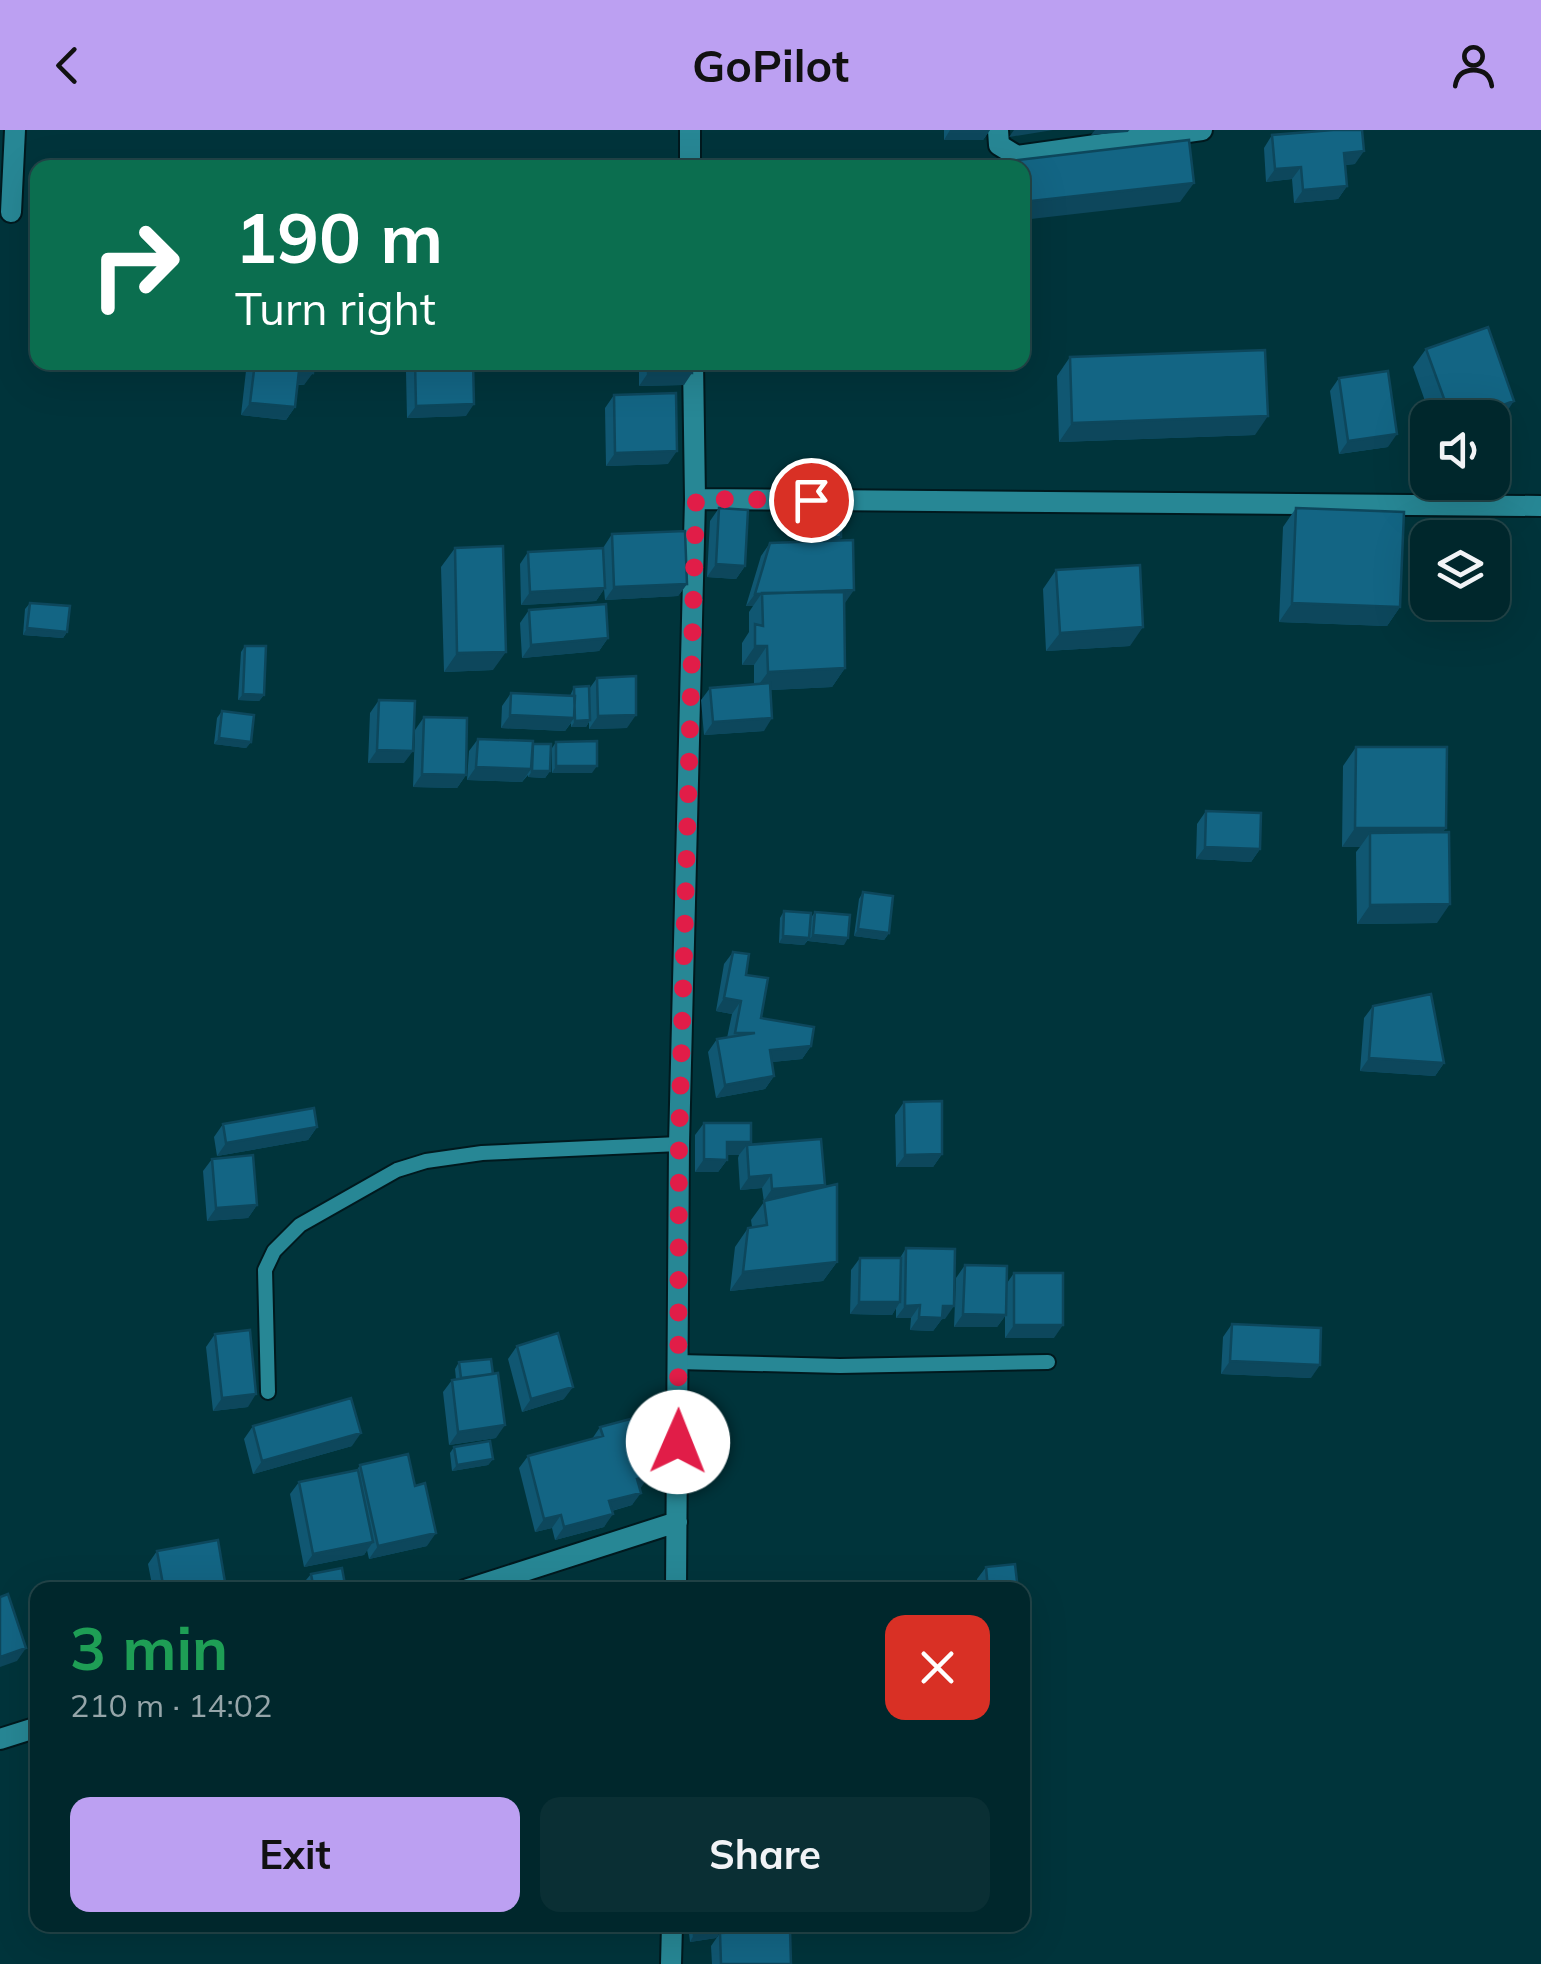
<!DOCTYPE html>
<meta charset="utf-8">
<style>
body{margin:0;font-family:Mulish,sans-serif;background:#0a2f34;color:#f1f3f6;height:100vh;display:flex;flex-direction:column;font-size:38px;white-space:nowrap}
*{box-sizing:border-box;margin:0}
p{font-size:32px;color:#95a5a9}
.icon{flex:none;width:55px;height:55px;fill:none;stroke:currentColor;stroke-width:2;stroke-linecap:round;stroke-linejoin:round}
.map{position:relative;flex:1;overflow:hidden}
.drawer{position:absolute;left:30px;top:1452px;width:1000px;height:350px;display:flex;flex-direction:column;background:#00272c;border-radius:20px;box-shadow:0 10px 40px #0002,0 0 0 2px #224448}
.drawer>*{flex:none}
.top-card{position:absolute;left:30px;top:30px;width:1000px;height:210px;border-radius:20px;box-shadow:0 10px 40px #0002,0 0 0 2px #224448;background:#0b6e4f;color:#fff;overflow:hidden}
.tools{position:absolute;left:1410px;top:270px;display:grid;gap:20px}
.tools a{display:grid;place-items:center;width:100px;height:100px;border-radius:20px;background:#00272c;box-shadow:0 10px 40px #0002,0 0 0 2px #224448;font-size:50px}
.pin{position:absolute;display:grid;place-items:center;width:85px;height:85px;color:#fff;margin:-42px;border:5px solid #fff;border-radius:50%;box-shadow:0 2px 10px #0007}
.me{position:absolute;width:110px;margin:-55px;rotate:1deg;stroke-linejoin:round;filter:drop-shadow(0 0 8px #0008)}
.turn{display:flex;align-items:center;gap:35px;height:210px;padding:0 40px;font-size:45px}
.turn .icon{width:130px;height:130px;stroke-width:2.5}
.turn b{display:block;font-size:70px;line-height:85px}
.round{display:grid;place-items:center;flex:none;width:105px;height:105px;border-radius:20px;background:#0a2f34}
.overview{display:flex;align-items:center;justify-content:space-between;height:170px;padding:0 40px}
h1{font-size:60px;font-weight:700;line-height:75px;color:#1e9e55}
.button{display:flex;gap:20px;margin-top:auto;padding:20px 40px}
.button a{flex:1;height:115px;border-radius:20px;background:#bca0f2;color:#111;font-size:40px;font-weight:700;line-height:115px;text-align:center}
.button a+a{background:#0a2f34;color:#f1f3f6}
header{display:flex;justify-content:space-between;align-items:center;height:130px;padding:0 40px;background:#bca0f2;color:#111;font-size:45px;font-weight:700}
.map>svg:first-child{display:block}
</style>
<header><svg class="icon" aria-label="back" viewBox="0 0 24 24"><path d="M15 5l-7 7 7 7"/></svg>GoPilot<svg class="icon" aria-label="person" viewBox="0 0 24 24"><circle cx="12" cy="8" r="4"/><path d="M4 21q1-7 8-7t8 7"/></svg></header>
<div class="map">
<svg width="1541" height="1834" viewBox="0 0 1541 1834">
<rect width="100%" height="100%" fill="#00343b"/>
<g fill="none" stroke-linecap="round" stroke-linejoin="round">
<defs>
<path id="lane" d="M678,1232L840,1236L1048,1232
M268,1262L265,1140L274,1121L300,1095L397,1040L426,1031L482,1023L679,1014"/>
<path id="street" d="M690,0V38
M998,0L999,15L1017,26L1202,0
M11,82L15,0
M695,369L1541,376
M465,1460L677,1392
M676,1460L679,1014L695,369L693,232
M0,1609L38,1597
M671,1834L672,1795"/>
</defs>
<use href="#lane" stroke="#00191e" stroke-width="18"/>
<use href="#street" stroke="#00191e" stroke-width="24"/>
<use href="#lane" stroke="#278795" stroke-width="14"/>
<use href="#street" stroke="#278795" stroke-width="20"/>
</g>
<path fill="#105772" d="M944,0H990L983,10H944Z
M1272,5L1355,34L1345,35L1347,56L1338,69L1294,73L1292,49L1266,52L1264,18Z
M1426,219L1501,290L1492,288H1431L1413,237Z
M1070,227L1255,305L1059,312L1057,246Z
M247,232H314L304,255H298L295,277L286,290L241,285Z
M412,232H473L466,286L407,288L406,242Z
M639,232H692L684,255L639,256Z
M1339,248L1388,317L1339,324L1330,261Z
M614,265L668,334L606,336L605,278Z
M719,378L745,436L736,449L707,447L710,391Z
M1296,378L1400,477L1387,496L1279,492L1283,397Z
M811,382L841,407L839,411L845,473V538L832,557L771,560L764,601L704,605L701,570L710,558L754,554V535H742V513L749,502V482L753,476H746L761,426L770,413L806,412V389Z
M612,404L687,454L678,466L605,470L604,459L596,471L521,475L520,434L528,422L603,418Z
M455,418L493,540L444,542L441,437Z
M1056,440L1130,516L1046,521L1043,459Z
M30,473L67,502L63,508L23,505L25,479Z
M529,480L608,508L599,521L522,528L520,493Z
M245,516L264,565L259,571L238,570L241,522Z
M597,548L627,598L589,599V592L586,597H571V593L565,601L501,598L502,576L511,563L570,566L574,557L589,559Z
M379,570L404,633H368L370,583Z
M222,581L251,612L246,618L214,614L217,588Z
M424,587L466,645L457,658L413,657L415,600Z
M478,609L533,614L550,641L545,648L528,647V645L522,652L467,650L469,621Z
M556,612L592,643H552V618Z
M1356,617L1443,702L1437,793L1357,794L1356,722L1360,717H1342L1343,636Z
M1206,681L1260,719L1251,732L1196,729L1197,694Z
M863,762L889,803L884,810L854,806L859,769Z
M784,781L810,789L815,782L844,815L808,811L809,809L804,815L779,813L780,788Z
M733,822L746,845L761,888L811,916L802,929L772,932L774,946L765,959L716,968L708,922L717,909L727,908L732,884L716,881L724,834Z
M1373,876L1444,933L1435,946L1360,941L1364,888Z
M904,972L942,1024L933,1037H896L895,985Z
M704,993L751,1012L749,1015L825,1055L823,1057L837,1132L823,1151L730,1161L735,1117L748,1098L752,1097L751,1090L764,1072L762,1058L740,1060L738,1028L739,1025H727V1030L718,1042H695V1005Z
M223,994L317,997L308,1010L217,1026L214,1007Z
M212,1029L257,1075L248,1088L207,1091L203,1041Z
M906,1118L945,1189H942L933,1201L910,1200L911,1188H896V1178L892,1185L850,1184L851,1140L860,1128H900Z
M965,1135L1007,1153L1014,1143L1054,1208H1005V1186L997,1197H954L956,1148Z
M1232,1194L1311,1248L1221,1244L1223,1207Z
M215,1204L248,1277L213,1281L206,1217Z
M517,1216L564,1269L522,1282L508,1229Z
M459,1232L496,1308L449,1315L443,1262L452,1250L456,1249L455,1239Z
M253,1296L352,1316L253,1344L244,1309Z
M600,1297L640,1359L632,1375L612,1381L604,1397L555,1410L552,1398L535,1402L519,1338L528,1326L592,1309Z
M454,1317L493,1329L488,1335L452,1341L450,1323Z
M360,1335L427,1416L369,1429L367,1420L364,1425L304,1437L290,1364L299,1352L357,1340Z
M157,1421L219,1460H153L148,1434Z
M986,1437L1018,1460H978L977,1449Z
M311,1444L346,1460H308L306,1450Z
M688,1795H720V1802L716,1808L690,1812Z
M720,1803L791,1834H712L711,1816Z"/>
<path fill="#0d475c" d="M950,0H990L983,10H944Z
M1014,0H1053L1009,7Z
M1095,0H1129L1128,2L1091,5Z
M1364,21L1355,34L1335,36L1344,23Z
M1301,37L1292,49L1266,52L1275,39Z
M1194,53L1180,72L1022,90V72Z
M1347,56L1338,69L1294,73L1303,60Z
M299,241L313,243L304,255L290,254Z
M648,243H692L684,255L639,256Z
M1514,271L1501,290L1492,293V288H1468Z
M250,273L295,277L286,290L241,285Z
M474,274L466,286L407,288L416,276Z
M1268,286L1255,305L1059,312L1072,293Z
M1397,304L1388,317L1339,324L1348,311Z
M677,321L668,334L606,336L615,323Z
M841,407L836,414H806L811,408Z
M716,434L745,436L736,449L707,447Z
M687,454L678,466L605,470L614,457Z
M605,458L596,471L521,475L530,462Z
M854,460L845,473L762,476V463Z
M762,463L753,476H746L755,464Z
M1292,473L1400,477L1387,496L1279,492Z
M1143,497L1130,516L1046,521L1060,503Z
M27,498L67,502L63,508L23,505Z
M608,508L599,521L522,528L531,515Z
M755,516H767L754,535H742Z
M506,522L493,540L444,542L457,523Z
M845,538L832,557L754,561L768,542Z
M243,564L264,565L259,571L238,570Z
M510,585L574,588L565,601L501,598Z
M636,585L627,598L589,599L598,586Z
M772,588L764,601L704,605L713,592Z
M590,590L586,597H571L575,591Z
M219,608L251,612L246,618L214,614Z
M377,620L413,621L404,633H368Z
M556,636H597L592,643H552Z
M476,637L531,639L522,652L467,650Z
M532,641H550L545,648L528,647Z
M422,644L466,645L457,658L413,657Z
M1355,698H1446L1433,717L1370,703L1360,717H1342Z
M1205,717L1260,719L1251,732L1196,729Z
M1450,774L1437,793L1357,794L1370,775Z
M858,799L889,803L884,810L854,806Z
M813,805L848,808L844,815L808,811Z
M783,806L809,808L804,815L779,813Z
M724,868L741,871L732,884L716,881Z
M811,916L802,929L761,933L770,920Z
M1369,928L1444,933L1435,946L1360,941Z
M774,946L765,959L716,968L725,955Z
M317,997L308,1010L217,1026L226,1013Z
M727,1012H751L747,1018V1015L739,1025H718Z
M942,1024L933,1037H896L905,1025Z
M704,1029L727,1030L718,1042H695Z
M771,1045L762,1058L740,1060L749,1047Z
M825,1055L816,1068L763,1072L772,1059Z
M257,1075L248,1088L207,1091L216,1078Z
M837,1132L823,1151L730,1161L743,1142Z
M859,1172H900L892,1185L850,1184Z
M920,1175L911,1188H896L905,1176Z
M943,1176H954L945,1189H942L933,1201L910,1200L919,1187Z
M963,1184L1006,1185L997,1197H954Z
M1014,1195H1063L1054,1208H1005Z
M1230,1231L1320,1235L1311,1248L1221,1244Z
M573,1257L564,1269L522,1282L531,1269Z
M256,1264L248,1277L213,1281L222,1268Z
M505,1295L496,1308L449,1315L458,1302Z
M361,1303L352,1316L253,1344L262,1331Z
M493,1329L488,1335L452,1341L457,1335Z
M649,1346L640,1359L637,1349Z
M641,1363L632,1375L600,1384L609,1371Z
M613,1384L604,1397L555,1410L564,1397Z
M561,1385L552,1398L535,1402L544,1389Z
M436,1403L427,1416L369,1429L378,1416Z
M373,1412L364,1425L304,1437L313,1424Z
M225,1452L219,1460H179Z
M26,1518L17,1531L0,1537V1527Z
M738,1795H766L765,1797L735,1800Z
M720,1802L716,1808L690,1812L694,1805Z"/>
<path fill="#136584" stroke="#0d475c" stroke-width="2.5" d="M1333,0H1362L1364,21L1344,23L1347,56L1303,60L1301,37L1275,39L1272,5Z
M1189,10L1194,53L1022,72V38H951Z
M1488,197L1514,271L1468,288H1451L1426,219Z
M1265,220L1268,286L1072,293L1070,227Z
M255,232H314L313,243L299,241L295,277L250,273Z
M415,232H473L474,274L416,276Z
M648,232H692V243H648Z
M1388,241L1397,304L1348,311L1339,248Z
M676,263L677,321L615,323L614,265Z
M719,378L748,380L745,436L716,434Z
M1296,378L1404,382L1400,477L1292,473Z
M811,382H841V407L811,408Z
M685,401L687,454L614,457L612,404Z
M853,410L854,460L755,464L770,413Z
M503,416L506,522L457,523L455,418Z
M603,418L605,458L530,462L528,422Z
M1140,435L1143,497L1060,503L1056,440Z
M844,462L845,538L768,542L767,516H755V494L763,496L762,463Z
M30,473L70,476L67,502L27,498Z
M606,474L608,508L531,515L529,480Z
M245,516H266L264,565L243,564Z
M636,546V585L598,586L597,548Z
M770,553L772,588L713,592L710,558Z
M589,556L590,590L575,591L574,557Z
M511,563L575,566L574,588L510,585Z
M379,570L415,571L413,621L377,620Z
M222,581L254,585L251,612L219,608Z
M424,587L467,588L466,645L422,644Z
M478,609L533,611L531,639L476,637Z
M597,611V636H556V612Z
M533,614H551L550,641H532Z
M1356,617H1447L1446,698H1355Z
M1206,681L1261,683L1260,719L1205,717Z
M1449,702L1450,774L1370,775V703Z
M863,762L893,766L889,803L858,799Z
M784,781L811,783L809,808L783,806Z
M815,782L850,785L848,808L813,805Z
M733,822L749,824L746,845L768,848L761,888L814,897L811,916L770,920L774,946L725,955L717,909L755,903H735L741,871L724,868Z
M1431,864L1444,933L1369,928L1373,876Z
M942,971V1024L905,1025L904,972Z
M314,978L317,997L226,1013L223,994Z
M704,993H751V1012H727V1030L704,1029Z
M821,1009L825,1055L772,1059L771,1045L749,1047L747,1015Z
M253,1025L257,1075L216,1078L212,1029Z
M837,1054V1132L743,1142L748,1098L767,1095L764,1071Z
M906,1118L955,1119L954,1176H943L942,1188L919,1187L920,1175L905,1176Z
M860,1128H901L900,1172H859Z
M965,1135L1007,1136L1006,1185L963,1184Z
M1014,1143H1063V1195H1014Z
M1232,1194L1321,1198L1320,1235L1230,1231Z
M250,1200L256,1264L222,1268L215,1204Z
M558,1203L573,1257L531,1269L517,1216Z
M491,1229L493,1244L461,1248L459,1232Z
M498,1243L505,1295L458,1302L452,1250Z
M351,1268L361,1303L262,1331L253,1296Z
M634,1288L649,1346L637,1349L641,1363L609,1371L613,1384L564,1397L561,1385L544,1389L528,1326L603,1306L600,1297Z
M490,1311L493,1329L457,1335L454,1317Z
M408,1324L415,1356L425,1353L436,1403L378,1416L360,1335Z
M358,1340L373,1412L313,1424L299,1352Z
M218,1410L225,1452L179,1460H164L157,1421Z
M1015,1434L1018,1460H988L986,1437Z
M342,1438L346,1460H314L311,1444Z
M8,1464L26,1518L0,1527V1467Z
M693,1795H720V1802L694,1805Z
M790,1800L791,1834H721L720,1803Z"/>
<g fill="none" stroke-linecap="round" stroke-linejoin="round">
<path stroke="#e11d48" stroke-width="18" stroke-dasharray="0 32.4" d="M678,1312L679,1014L696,369L811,370"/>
</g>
</svg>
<div class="tools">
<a><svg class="icon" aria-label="sound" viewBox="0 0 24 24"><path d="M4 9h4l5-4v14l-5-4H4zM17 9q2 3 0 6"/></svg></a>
<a><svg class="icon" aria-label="layers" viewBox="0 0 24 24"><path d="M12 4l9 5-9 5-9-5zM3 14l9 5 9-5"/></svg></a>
</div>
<div class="pin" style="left:811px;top:370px;background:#d93025"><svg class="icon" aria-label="arrive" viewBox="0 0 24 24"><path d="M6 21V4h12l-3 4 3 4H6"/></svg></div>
<svg class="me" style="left:678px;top:1312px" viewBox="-20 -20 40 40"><circle r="19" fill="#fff"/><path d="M0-13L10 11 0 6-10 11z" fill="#e11d48"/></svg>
<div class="top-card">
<div class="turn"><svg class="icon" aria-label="right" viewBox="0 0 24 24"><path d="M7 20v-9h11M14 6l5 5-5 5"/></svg><div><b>190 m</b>Turn right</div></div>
</div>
<section class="drawer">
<div class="overview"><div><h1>3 min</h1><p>210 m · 14:02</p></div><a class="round" style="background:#d93025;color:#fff"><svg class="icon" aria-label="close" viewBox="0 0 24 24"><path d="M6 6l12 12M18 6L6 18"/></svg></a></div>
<div class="button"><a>Exit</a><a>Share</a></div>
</section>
</div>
